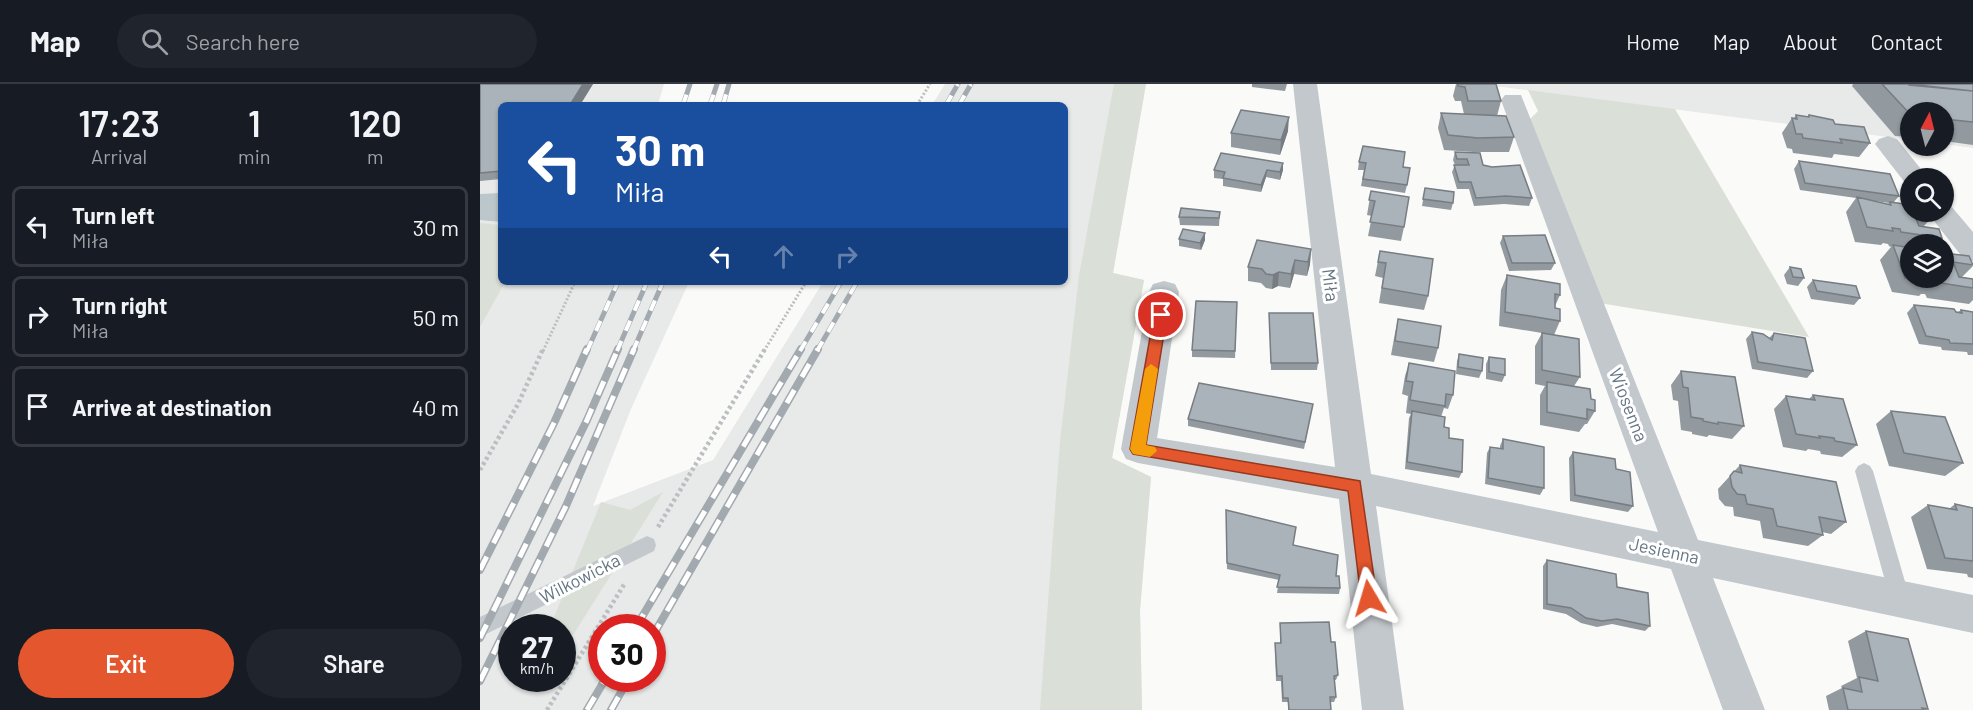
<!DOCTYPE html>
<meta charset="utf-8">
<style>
body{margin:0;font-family:Barlow,sans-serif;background:#20242c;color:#f1f3f6;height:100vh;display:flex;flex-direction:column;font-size:22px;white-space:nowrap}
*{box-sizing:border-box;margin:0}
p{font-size:20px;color:#9ea1a6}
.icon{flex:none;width:33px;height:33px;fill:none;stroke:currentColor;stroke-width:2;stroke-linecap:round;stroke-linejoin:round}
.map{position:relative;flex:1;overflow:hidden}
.side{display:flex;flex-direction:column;background:#171b24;width:480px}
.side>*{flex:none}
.banner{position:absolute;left:18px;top:18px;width:570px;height:183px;border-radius:9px;box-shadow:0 2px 4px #0004;background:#1a4fa0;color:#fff;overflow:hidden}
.needle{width:39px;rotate:7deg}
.fabs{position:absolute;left:1420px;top:18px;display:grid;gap:12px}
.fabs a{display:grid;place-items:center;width:54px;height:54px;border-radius:50%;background:#171b24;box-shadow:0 2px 4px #0004;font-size:30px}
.speed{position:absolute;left:18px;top:530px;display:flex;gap:12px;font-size:30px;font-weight:700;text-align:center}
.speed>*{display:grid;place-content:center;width:78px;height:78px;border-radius:50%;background:#171b24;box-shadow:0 2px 4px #0004;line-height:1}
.speed small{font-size:15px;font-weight:400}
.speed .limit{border:9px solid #d22;background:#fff;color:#111}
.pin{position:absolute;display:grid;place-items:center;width:51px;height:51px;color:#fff;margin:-26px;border:3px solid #fff;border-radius:50%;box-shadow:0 2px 6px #0007}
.me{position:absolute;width:66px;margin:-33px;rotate:353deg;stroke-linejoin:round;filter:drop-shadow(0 0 4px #0008)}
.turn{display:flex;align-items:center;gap:21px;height:126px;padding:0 18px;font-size:27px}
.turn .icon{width:78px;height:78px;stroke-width:2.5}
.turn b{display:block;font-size:42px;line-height:51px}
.lanes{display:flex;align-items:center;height:57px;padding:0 18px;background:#0003;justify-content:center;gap:30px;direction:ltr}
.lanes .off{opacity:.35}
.eta{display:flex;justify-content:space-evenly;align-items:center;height:102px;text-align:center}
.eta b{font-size:36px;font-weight:600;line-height:42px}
.button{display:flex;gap:12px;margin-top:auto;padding:12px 18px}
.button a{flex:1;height:69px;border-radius:36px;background:#e4572e;color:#fff;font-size:24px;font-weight:600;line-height:69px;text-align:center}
.button a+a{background:#20242c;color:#f1f3f6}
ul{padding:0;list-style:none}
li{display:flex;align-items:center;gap:18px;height:81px;margin:0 12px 9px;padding:0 6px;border:3px solid #363941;border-radius:9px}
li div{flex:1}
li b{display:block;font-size:22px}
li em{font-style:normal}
header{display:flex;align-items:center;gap:36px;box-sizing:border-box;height:84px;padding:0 30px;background:#171b24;border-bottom:2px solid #363941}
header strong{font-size:28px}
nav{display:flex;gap:33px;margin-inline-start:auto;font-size:21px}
.search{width:420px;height:54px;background:#20242c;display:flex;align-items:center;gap:15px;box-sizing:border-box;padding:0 21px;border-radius:33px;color:#9ea1a6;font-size:22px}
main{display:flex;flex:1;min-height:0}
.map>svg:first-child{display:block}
</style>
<header>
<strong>Map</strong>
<div class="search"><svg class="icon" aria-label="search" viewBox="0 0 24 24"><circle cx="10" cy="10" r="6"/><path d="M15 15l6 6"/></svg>Search here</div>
<nav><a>Home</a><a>Map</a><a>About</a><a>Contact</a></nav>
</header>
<main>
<section class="side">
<div class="eta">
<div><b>17:23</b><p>Arrival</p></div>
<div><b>1</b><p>min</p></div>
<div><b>120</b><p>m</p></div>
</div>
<ul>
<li><svg class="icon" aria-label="left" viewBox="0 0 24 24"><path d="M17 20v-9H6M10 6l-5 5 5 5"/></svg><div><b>Turn left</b><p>Miła</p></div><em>30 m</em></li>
<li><svg class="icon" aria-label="right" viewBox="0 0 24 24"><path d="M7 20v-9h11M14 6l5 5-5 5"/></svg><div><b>Turn right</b><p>Miła</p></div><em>50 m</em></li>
<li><svg class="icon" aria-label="arrive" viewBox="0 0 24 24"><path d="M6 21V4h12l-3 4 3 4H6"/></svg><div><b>Arrive at destination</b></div><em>40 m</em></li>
</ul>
<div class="button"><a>Exit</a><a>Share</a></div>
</section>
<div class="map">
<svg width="1493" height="626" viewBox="0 0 1493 626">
<rect width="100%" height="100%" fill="#fafaf8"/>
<path fill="#e8e9e9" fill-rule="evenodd" d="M0,0H184L178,21H21V198H209L151,325L113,422L233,376L343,198H585V21H452L465,0H666L633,189L664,196L632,374L671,393L660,526L662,626H0ZM32,543H82V594H32ZM122,543H172V594H122Z
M999,0H1493V64L1464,60V28H1431V56Z"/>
<path fill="#dadfd7" d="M634,0H666L633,189L664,196L632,374L671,393L660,526L662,626H560L580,358L599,192Z
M1048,6L1195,25L1329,253L1119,219L1048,37L1058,27Z
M0,139L21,141V198H25L0,243Z
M183,408L83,567L82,543H70L121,418L150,426Z"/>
<path fill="#bbc7cb" d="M21,109V138L0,136V110Z"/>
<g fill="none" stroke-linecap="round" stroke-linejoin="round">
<path stroke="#bbbfc2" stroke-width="3" stroke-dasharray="2 2" stroke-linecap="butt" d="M437,21L450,0
M63,267L95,198
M284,267L326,198"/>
<path stroke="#bbbfc2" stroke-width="4.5" stroke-dasharray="3 3" stroke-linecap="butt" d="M0,386L38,320L63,265
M178,443L285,265
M67,626L145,499"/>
<path fill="#c3c8cc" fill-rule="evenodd" d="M1384,379L1390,382L1393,387L1430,515L1427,522L1420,524L1413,522L1410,515L1375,387L1378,382Z
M167,452L174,455L176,461L174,467L0,553V533Z"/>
<path fill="#c3c8cc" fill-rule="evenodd" d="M813,0H837L891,390L1178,448L1021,16L1025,11H1041L1218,456L1493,511V549L1233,494L1285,626H1243L1191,485L896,422L924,626H882L859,415L658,379L646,375L641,365L669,208L673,200L684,197L695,200L699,208L677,354L855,383Z
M1408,52L1417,55L1448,94H1431V101L1426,100L1395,60L1399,55Z
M1464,120L1471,122L1493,148V177L1483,174L1447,128H1464Z"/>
<defs>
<path id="rail-far1" d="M203,21L210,0
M230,21L237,0
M243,21L249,0
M466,21L478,0
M479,21L491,0
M107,267L138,198
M137,267L167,198
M153,267L183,198
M320,267L361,198
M337,267L377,198"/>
<path id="rail" d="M0,486L74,339L107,265
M156,543L321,265
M172,553L338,265
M0,554L107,336L138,265
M0,597L86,422L154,265
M107,626L126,594
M131,626L149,594"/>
</defs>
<use href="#rail-far1" stroke="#a2aab0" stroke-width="5"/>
<use href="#rail" stroke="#a2aab0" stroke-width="8"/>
<use href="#rail-far1" stroke="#fff" stroke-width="4" stroke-dasharray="11" stroke-linecap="butt"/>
<use href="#rail" stroke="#fff" stroke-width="5" stroke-dasharray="15" stroke-linecap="butt"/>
</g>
<path fill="#929a9f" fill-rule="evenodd" d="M0,0H113L100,21H21V95L0,97Z
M772,0H807L805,7L772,3Z
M976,0H1016L1021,17L1017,32L1034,53L1029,68H994L964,66L958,44L961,29L984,30L981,17H975L973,12Z
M1373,0H1493V61L1464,57V28H1431V53L1415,52L1372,2Z
M1316,31L1327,33L1329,31L1355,40L1390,59L1379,73L1354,70L1352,74L1313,69L1312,65L1307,64L1302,49L1312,34H1314Z
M808,47L800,71L751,63V49Z
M975,68L1003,81L1052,114L1049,122L1024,120L994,122L989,105H977L972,88L975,81L973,76Z
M1319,77L1419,112L1413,119L1453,132L1443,143L1462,154L1456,160H1431V194L1464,169L1493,182L1482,193L1493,195V216L1489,220L1447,214L1445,210H1441L1439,212L1412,208L1400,176L1411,163L1409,162L1408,160L1403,159L1401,161L1375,158L1366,128L1376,114L1320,106L1314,85ZM1388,116L1409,119L1408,120Z
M879,78L923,83L927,101L925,109L881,102L884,86H878Z
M803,79V86L800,96L786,93L781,108L743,102V95L734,94V86Z
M945,104L973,119L971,126L942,122Z
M891,107L924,143L921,157L888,152L892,132L887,131Z
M740,128L739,142L700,141L699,133Z
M725,149V156L721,166L699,162V155Z
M1023,152L1075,179L1071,186L1029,187L1020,159Z
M831,165L830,180L827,192L814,190L810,204L798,202L792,205L786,204L781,199L768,197V183Z
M900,167L948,212L944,226L899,219L903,194L895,192Z
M1310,183L1324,194L1318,202L1307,200L1304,191Z
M1027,191L1080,211L1075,222L1080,237L1074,251L1100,293L1094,302L1111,315L1115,327L1107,340H1105L1099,348L1060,341V311L1065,302L1055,300V262L1062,249L1019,242L1021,206Z
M1333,196L1380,214L1374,221L1331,215L1327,203Z
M757,218L755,274L712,273V266Z
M1434,221L1478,228L1481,226L1493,228V271H1488L1487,268L1462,266L1461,263L1439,260L1427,229Z
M789,229L838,279L837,286H791Z
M918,235L958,264L954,278L911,271L915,249Z
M1272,248L1289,254L1294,249L1333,287L1327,294L1272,285L1266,255Z
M979,270L1002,287L999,294L976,290L977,277Z
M1009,273L1025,291L1022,298L1006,295V280Z
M929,279L973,311L968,325L964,324L961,333L964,343L982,388L979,394L925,385L929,334L931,330L926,329L928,312L922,310L925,292Z
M1201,287L1264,342L1252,355L1229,351L1227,353L1212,350V348L1201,346L1198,317L1193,316L1191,301Z
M1333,311L1377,361L1362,373L1341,370L1340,367L1328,365L1326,367L1303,363L1294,325L1306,312L1329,315Z
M833,320L824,365L708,342V335Z
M1411,327L1483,379L1465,392L1409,382L1396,340Z
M1023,355L1064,404L1060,411L1005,400L1007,369L1010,363L1020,364V362Z
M1093,368L1136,385L1153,422L1148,428L1090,417L1089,374Z
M1260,381L1366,438L1351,450L1342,448L1343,451L1328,462L1283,454L1280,437L1254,432L1253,423L1245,422L1239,415L1238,405Z
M1475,420L1493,424V494L1488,493L1487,490L1447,485L1431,433L1448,421L1469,425Z
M746,426L813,461L856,492L860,504L859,510L797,509L799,496L747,485Z
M1067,476L1137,503L1170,542L1165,547L1132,540L1117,543L1101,539L1086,530L1063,525V482Z
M800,539L851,558L858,591L856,596H854L856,613L854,618H850L851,626H808V618H802L801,597H796L795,564V559H800Z
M1386,547L1448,625L1446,626H1349L1346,612L1362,604L1361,602L1377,594L1368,557Z"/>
<path fill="#777d82" d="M103,0H113L100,21H90Z
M809,33L808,47L800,71L801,56Z
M803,79V86L800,96V88Z
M787,86L786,93L781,108V101Z
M725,149V156L721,166L720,159Z
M831,165L830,180L827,192L828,178Z
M815,176L814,190L810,204L811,190Z
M799,188L798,202L792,205L793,191Z"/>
<path fill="#aab3b9" stroke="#777d82" stroke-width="1.5" d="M0,0H103L90,21H21V87L0,89Z
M978,0H1016L1021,17H988L985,3L978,2Z
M1402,0H1429L1493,7V38L1464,35V28H1431V31Z
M1429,0H1493V7L1429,1Z
M761,26L809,33L801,56L751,49Z
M961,29L1026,32L1034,53L998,54L968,51Z
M1316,31L1329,33V31L1353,36L1355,40L1384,43L1390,59L1360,55L1362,59L1323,54L1322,50H1316L1312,34L1317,35Z
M883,62L925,68L923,83L930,84L927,101L883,95L886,79L879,78Z
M975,68L1000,69L1003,81L1012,83L1040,81L1052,114L1026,112L996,114L991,98H979L974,81H989L987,75H977Z
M741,69L803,79L800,88L787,86L781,101L743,94L745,88L734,86Z
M1319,77L1410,90L1419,112L1325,99Z
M945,104L974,108L973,119L943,115Z
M891,107L929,113L924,143L890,138L895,117L889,116Z
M1377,113L1411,121L1410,118L1431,121V128H1451L1453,132L1434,130L1439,142L1459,145L1462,154L1421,148L1420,145L1412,144L1413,147L1387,143Z
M701,124L740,128L739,134L699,133Z
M703,145L725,149L720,159L699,155Z
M1065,151L1075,179H1032L1023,152Z
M777,156L831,165L828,178L815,176L811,190L799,188L793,191L786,190L782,185L768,183Z
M1413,161L1431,164V194H1464V169L1489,172L1493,181L1473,178L1479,193L1493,195V204L1461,199L1459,196L1451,195L1453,198L1425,194Z
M900,167L953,175L948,212L902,204L906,179L898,178Z
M1310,183L1321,185L1324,194L1313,193Z
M1027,191L1080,200V211L1075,210V224L1080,225V237L1025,228Z
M1333,196L1376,202L1380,214L1337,207Z
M716,217L757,218L755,267L712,266Z
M1434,221L1474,225L1476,228L1482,229L1481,226L1493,228V260L1470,259L1469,256L1446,252Z
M789,229H833L838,279H791Z
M918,235L961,242L958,264L915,257Z
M1272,248L1283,250L1292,256L1294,249L1325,254L1333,287L1278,278Z
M1062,249L1099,255L1100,293L1062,286Z
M979,270L1003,274L1002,287L978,283Z
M1009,273L1025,275V291L1009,288Z
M929,279L975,287L973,311L966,310L965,322L930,316L933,298L926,297Z
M1201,287L1255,293L1264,342L1238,338V340L1223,337V335L1211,333L1208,304L1203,303Z
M1067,298L1110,305L1111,315L1115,316V327L1107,325V335L1067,328Z
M719,299L833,320L825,358L708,335Z
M1333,311L1363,315L1377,361L1355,357L1354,354L1339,352L1340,354L1316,350L1306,312L1335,316Z
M932,327L965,333L964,343L969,344V354L983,356L982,388L927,378Z
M1411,327L1465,333L1483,379L1424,369Z
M1023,355L1064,363V404L1008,394L1010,363L1023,365Z
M1093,368L1135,375L1136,385L1150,388L1153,422L1095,411Z
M1260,381L1356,398L1366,438L1339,433L1343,451L1297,442L1293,425L1267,420L1265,411L1257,410L1252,403L1250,392L1254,387L1262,389Z
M1475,420L1493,424V477L1465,474L1448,421L1477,426Z
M746,426L816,443L813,461L858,471L856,492H859L860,504L797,503L800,491L747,479Z
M1067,476L1136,490L1137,503L1168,509L1170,542L1137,535L1122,537L1106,534L1091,524L1067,520Z
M849,538L851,558H855L858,591L854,592L856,613H850L851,626H809L808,614H803L802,592H797L795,559H801L800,539Z
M1386,547L1428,555L1448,625L1442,624L1443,626H1368L1363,604L1382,608L1379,593L1398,597Z"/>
<path fill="#e4572e" stroke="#94391e" stroke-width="1.5" d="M681,226L687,231L666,361L880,397L897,514L895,519L889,522L883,519L881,514L868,407L653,370L650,365L674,231Z"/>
<path fill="#f59e0b" d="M671,280L678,285L666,361L675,363L677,367L670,373L653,370L650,365L665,285Z"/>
<g text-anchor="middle" stroke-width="6" stroke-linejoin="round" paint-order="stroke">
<g font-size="18" fill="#657683" stroke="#fff">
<text transform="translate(850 201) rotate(83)" y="6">Miła</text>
<text transform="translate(1148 321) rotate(69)" y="6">Wiosenna</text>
<text transform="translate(1184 467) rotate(12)" y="6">Jesienna</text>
<text transform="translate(100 495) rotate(-27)" y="6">Wilkowicka</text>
</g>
</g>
</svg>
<div class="fabs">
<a><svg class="needle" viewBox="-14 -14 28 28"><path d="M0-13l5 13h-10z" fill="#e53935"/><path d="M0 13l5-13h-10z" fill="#9ea1a6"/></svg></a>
<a><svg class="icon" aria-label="search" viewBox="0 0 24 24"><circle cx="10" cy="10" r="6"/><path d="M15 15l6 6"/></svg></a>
<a><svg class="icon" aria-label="layers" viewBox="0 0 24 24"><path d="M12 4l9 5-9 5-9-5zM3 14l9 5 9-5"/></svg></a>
</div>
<div class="speed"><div>27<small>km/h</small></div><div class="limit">30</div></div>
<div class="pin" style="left:681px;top:231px;background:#d93025"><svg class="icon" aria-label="arrive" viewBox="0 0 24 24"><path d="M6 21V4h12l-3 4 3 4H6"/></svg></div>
<svg class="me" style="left:889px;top:514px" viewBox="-20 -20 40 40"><path d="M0-17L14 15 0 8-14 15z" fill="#e4572e" stroke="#fff" stroke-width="4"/></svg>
<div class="banner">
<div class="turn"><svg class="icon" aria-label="left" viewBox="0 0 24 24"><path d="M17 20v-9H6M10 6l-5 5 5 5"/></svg><div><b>30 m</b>Miła</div></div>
<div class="lanes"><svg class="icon" aria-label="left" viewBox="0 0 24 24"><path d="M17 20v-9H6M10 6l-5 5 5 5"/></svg><svg class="icon off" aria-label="ahead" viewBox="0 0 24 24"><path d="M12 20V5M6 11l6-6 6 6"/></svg><svg class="icon off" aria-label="right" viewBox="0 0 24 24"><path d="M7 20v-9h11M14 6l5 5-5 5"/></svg></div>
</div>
</div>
</main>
